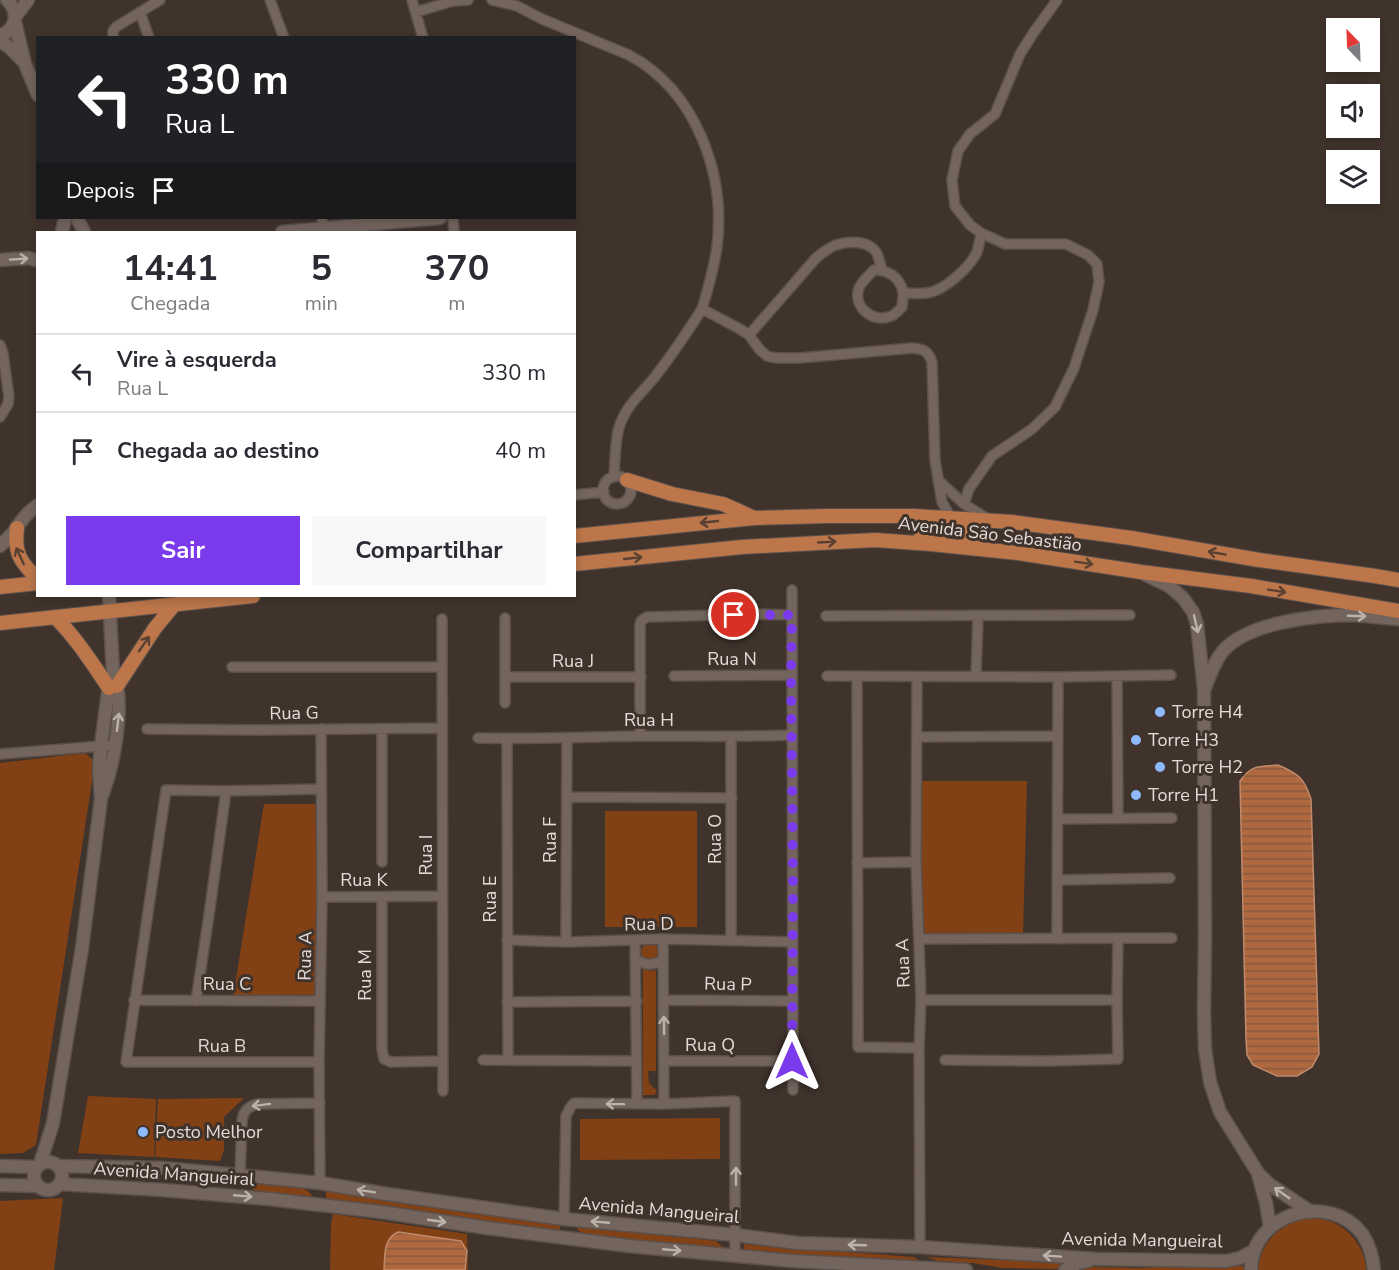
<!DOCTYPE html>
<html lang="pt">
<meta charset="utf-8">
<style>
body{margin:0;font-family:"Nunito Sans",sans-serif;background:#f7f7f7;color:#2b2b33;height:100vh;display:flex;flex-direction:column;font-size:22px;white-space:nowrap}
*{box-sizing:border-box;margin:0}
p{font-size:20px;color:#7c7c81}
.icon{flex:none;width:33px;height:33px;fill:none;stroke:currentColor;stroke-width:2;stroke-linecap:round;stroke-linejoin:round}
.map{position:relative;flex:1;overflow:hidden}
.sheet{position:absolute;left:36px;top:231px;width:540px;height:366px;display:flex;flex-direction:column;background:#fff;border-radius:0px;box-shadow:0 3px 9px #0003}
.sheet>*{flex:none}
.hud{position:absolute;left:36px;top:36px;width:540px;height:183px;border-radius:0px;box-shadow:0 3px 9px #0003;background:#202124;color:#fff;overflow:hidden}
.needle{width:39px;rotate:337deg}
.controls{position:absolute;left:1326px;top:18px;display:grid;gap:12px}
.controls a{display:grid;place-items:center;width:54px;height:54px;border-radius:0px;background:#fff;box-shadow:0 3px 9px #0003;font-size:30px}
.pin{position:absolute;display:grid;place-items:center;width:51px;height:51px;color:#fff;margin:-26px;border:3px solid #fff;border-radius:50%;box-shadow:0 2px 6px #0007}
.me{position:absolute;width:66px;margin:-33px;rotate:0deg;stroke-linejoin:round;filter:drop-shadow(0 0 4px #0008)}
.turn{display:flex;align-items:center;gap:21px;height:126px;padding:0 30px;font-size:27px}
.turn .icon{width:78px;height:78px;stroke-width:2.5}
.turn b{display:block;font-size:42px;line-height:51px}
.then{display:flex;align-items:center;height:57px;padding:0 30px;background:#0003;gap:12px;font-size:22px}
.eta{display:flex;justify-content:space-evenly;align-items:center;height:102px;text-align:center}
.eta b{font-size:36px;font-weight:700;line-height:42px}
.action{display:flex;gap:12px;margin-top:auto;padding:12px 30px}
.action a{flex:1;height:69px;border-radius:0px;background:#7c3aed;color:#fff;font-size:24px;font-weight:700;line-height:69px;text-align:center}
.action a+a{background:#f7f7f7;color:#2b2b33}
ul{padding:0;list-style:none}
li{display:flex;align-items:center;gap:18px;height:78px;padding:0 30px;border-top:2px solid #e1e1e2}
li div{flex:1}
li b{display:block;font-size:22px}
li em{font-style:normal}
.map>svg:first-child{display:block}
</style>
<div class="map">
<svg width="1399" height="1270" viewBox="0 0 1399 1270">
<defs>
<pattern id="water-rules" width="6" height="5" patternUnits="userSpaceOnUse" patternTransform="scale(1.5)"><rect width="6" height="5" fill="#b0683e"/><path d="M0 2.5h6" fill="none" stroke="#85593f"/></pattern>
</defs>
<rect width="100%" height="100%" fill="#40332c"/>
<path fill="#824015" d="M85,753L95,762L36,1145L23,1153L0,1154V763Z
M921,781H1027L1023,936H928L923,934L920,929Z
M264,804H319V993L313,998H233Z
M605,811H697V927H605Z
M641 952a9 9 0 1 1 18 0a9 9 0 1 1-18 0Z
M643,969L653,971L656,970V1071H648L649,1084L652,1085V1087L657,1090L655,1095H643Z
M88,1096L156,1099L154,1157L78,1153Z
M244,1098L224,1117V1150L220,1161L155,1157L158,1099Z
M720,1118V1159L580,1160V1119Z
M249,1182L303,1188L308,1191L313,1197L254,1191Z
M328,1191L560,1224V1231L326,1199V1192Z
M63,1198L54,1270H0V1201Z
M333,1214L467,1234L468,1270H330L331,1224Z
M1302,1219C1308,1219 1315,1218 1321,1219C1346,1223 1365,1245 1366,1270H1258C1260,1244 1277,1227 1302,1219Z
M575,1226L716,1241L725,1249L582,1234Z
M744,1244L914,1257L923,1264L743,1251Z
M927,1257L1068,1263L1059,1269L1003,1268L973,1263L937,1261Z
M1174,1265L1242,1266L1244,1267L1245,1270H1070L1089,1267L1143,1268Z"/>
<path fill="url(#water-rules)" stroke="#c08a6c" stroke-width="1.5" d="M1278,765C1299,774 1304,778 1311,799L1319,1054L1312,1067L1297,1076H1277L1253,1065L1247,1055L1246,1039L1240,781C1252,764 1259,767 1278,765Z
M398,1232L461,1241L467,1251L465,1270H384C385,1255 383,1239 398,1232Z"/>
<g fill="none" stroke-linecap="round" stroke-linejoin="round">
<defs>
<path id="street" d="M270,0L284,38
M412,0L423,38
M492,0L517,6L542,19L629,55C696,91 726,174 717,247C714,268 708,289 702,309L740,329L749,335L760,350L767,356L776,358H800L912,348C924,349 928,351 932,362L935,460L942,502L951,518
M140,12L149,38
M416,12L453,1L468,0
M113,38V31L116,27L160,0
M322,218L323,232
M453,218L454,232
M874,270C888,270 900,277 903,292C904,297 902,303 902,307C899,310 895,315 891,316C874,324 852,307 859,288C862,281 869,275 874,270Z
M903,293C911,293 919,294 927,293C944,291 970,267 977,252C979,246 980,239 981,233
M749,335L816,258C822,253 828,248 836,245C848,241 868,240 876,252C879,257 880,264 882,270
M0,345L3,353L9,397L8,404L0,417
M603 490a14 14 0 1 1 28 0a14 14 0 1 1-28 0Z
M614,477C615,462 615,446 618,431C624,407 640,395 654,378C671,356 687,333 702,309
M938,480L964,504L988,519
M574,495L604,492
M964,504L969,489L992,456L1032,429L1055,407L1074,368L1093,310L1099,282L1097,264L1088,255L1066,244H1005L981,233L970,225L955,206L952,180L958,151L970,134L995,114L1020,54L1034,32L1057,0
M792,590L793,1090
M826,616L1130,615
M505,618V703
M442,619L443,1091
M232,667H441
M976,675L978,616
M674,676L791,675
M827,676L1058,677L1171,675
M1117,676L1118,818
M505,677H641
M857,677L858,1047L919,1048
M917,677L916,862L921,1000L919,1048L920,1247
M147,729L259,730L442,728
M640,736V625L641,621L647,617L756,614L792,615
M731,737V940
M917,737L1057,736
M478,738C532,739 585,737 639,736C690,736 741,737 792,735
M507,739L508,1060
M0,754L115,745
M567,797L732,798
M1058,819L1172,818
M382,862V729
M857,863L916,862
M1057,880L1170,878
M322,897L442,896
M382,897V1049L384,1059L391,1062L443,1061
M663,939L664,1104
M919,939L1172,938
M1057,939L1058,677
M507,940L566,942L663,939L792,942
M635,940L637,1104
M566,942L567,738
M637,960C646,966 652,965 662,961
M134,1000L320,1001
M663,1000L792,1001
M921,1000H1117
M196,1001L210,908L226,791
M507,1002L637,1001
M483,1060L636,1061
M945,1060L1048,1061L1118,1059L1117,1000L1118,939
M664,1061H792
M319,1062H126L166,790L226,791L321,789
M240,1175L242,1121C243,1111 248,1107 257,1104L320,1103
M320,1183L319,1062L322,897L321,729
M564,1219L566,1116L570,1108L574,1103L664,1104L735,1101V1255"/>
<path id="secondary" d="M15,17L28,0
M15,22L25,64L38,95
M0,36C16,29 20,13 7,0
M0,41L9,47L25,63
M77,218L84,232
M62,232L65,218
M282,232L440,218
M0,260L29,258L38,261
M0,546C6,540 13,534 17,527C23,518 29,511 38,505
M1144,574L1169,586L1183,598L1193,612L1197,624L1204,689L1205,937L1204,1012L1205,1049L1210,1082L1220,1112L1258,1173L1269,1184L1308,1210
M1205,688C1210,675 1214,662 1223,651C1248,622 1317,615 1353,615C1368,616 1384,618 1399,619
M103,793C114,764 126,701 113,673L109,596
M34 1176a14 14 0 1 1 28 0a14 14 0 1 1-28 0Z
M40,1164L53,1123L82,948L101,799L99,769L101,745L109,685L113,673
M0,1166L37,1167
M59,1166L163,1168L270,1178L320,1183L387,1194L564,1219L736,1235L798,1243L920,1247L1097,1259L1226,1261L1240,1258L1255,1250
M1258,1174L1266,1203L1270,1227
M59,1184L163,1190L269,1199L381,1212L487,1228L629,1246L793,1261L966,1270
M0,1185L38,1186
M1065,1270L1078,1263L1088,1261
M1251,1270C1251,1213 1330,1190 1363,1235C1370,1246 1373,1258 1374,1270"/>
<path id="primary" d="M627,480L672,494L723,504L739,511L754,518
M951,518L969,540L980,549
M17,528C14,553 20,562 38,579
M574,536L754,518L826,516H914L1012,522L1131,538L1259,560L1375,576L1399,580
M921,536C938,536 947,536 951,518
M574,564L742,547L875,540L931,544L1018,553L1141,572L1251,586L1399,611
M0,587L38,583
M55,617C77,639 92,663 109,688
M0,623L253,596
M117,686L155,628L174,605"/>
</defs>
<use href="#street" stroke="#5b504b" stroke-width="12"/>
<use href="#secondary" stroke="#5b504b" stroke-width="15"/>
<use href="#primary" stroke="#5b504b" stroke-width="16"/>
<use href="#street" stroke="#73655d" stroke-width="9"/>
<use href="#secondary" stroke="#73655d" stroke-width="12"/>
<use href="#primary" stroke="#bc764a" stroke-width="14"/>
</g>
<defs><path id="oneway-shaft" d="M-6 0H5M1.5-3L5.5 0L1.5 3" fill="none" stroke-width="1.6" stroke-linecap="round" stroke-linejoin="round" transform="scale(1.5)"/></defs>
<g stroke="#bcb2ac">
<use href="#oneway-shaft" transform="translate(19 259) rotate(-4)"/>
<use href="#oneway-shaft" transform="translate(1357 616) rotate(2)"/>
<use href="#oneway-shaft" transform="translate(1196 624) rotate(77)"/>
<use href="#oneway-shaft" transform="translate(118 722) rotate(-83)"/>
<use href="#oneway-shaft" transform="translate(664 1025) rotate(-91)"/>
<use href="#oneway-shaft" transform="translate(615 1104) rotate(-179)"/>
<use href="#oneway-shaft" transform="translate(261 1105) rotate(173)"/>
<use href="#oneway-shaft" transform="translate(736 1176) rotate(-90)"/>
<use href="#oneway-shaft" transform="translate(366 1191) rotate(-171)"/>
<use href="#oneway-shaft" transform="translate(1282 1193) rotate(-145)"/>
<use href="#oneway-shaft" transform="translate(243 1196) rotate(5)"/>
<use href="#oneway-shaft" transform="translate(437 1221) rotate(8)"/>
<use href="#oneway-shaft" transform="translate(600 1222) rotate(-175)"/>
<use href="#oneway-shaft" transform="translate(857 1245) rotate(-178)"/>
<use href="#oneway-shaft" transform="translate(672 1250) rotate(5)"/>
<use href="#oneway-shaft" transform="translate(1052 1256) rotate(-176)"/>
</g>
<g stroke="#594032">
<use href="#oneway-shaft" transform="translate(709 522) rotate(174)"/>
<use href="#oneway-shaft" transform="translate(827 542) rotate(-3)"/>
<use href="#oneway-shaft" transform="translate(1217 553) rotate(-170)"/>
<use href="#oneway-shaft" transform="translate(20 556) rotate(-115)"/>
<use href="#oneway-shaft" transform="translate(633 558) rotate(-6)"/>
<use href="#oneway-shaft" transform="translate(1084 563) rotate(9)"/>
<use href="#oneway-shaft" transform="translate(1277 591) rotate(9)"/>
<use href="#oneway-shaft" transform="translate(144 644) rotate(-55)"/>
</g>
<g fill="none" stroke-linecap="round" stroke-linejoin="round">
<path stroke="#7c3aed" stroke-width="10" stroke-dasharray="0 18" d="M734,615H792L791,675L793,880L792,1061"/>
</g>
<g fill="#8eb9fc" stroke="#40332c" stroke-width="2">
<circle cx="1160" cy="712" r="6"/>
<circle cx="1136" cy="740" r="6"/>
<circle cx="1160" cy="767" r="6"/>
<circle cx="1136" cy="795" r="6"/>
<circle cx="143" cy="1132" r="6"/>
</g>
<g text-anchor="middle" stroke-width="6" stroke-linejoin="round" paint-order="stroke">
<g font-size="18" fill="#e4dbd7" stroke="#40332c">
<text transform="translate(990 534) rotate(7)" y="6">Avenida São Sebastião</text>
<text x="732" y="665">Rua N</text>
<text x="573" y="667">Rua J</text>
<text transform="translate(294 713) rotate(-1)" y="6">Rua G</text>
<text x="649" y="726">Rua H</text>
<text transform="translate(715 839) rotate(-90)" y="6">Rua O</text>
<text transform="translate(550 840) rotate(-90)" y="6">Rua F</text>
<text transform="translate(426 855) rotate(-90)" y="6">Rua I</text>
<text x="364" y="886">Rua K</text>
<text transform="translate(490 899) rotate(-90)" y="6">Rua E</text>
<text transform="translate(649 924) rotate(-1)" y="6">Rua D</text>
<text transform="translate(305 956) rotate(-89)" y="6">Rua A</text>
<text transform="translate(903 963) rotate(-92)" y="6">Rua A</text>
<text transform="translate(365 975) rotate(-90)" y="6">Rua M</text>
<text x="227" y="990">Rua C</text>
<text transform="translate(728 984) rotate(1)" y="6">Rua P</text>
<text x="710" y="1051">Rua Q</text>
<text x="222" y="1052">Rua B</text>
<text transform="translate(174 1174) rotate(4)" y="6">Avenida Mangueiral</text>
<text transform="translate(659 1210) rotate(5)" y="6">Avenida Mangueiral</text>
<text transform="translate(1142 1240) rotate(1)" y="6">Avenida Mangueiral</text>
</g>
<g font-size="18" fill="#e4dbd7" stroke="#40332c" text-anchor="start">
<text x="1172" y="718">Torre H4</text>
<text x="1148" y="746">Torre H3</text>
<text x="1172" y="773">Torre H2</text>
<text x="1148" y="801">Torre H1</text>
<text x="155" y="1138">Posto Melhor</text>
</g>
</g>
</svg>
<div class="controls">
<a><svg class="needle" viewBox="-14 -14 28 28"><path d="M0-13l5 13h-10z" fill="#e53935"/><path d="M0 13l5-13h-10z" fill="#7c7c81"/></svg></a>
<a><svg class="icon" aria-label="sound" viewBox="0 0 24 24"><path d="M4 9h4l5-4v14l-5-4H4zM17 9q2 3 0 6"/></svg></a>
<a><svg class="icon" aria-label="layers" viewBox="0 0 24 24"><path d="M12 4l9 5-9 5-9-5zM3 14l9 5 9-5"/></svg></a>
</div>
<div class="pin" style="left:734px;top:615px;background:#d93025"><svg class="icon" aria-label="arrive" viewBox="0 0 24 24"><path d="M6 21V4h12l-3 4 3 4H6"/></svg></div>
<svg class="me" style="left:792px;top:1061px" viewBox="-20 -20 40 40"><path d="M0-17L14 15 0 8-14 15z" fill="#7c3aed" stroke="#fff" stroke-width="4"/></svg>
<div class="hud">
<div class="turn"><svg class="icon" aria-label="left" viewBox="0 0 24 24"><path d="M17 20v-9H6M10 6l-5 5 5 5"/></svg><div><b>330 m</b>Rua L</div></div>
<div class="then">Depois<svg class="icon" aria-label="arrive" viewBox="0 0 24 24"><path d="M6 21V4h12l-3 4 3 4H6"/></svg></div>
</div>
<section class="sheet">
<div class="eta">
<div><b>14:41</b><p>Chegada</p></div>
<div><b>5</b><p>min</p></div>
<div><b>370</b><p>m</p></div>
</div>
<ul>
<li><svg class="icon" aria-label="left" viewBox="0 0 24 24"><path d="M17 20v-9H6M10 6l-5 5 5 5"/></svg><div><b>Vire à esquerda</b><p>Rua L</p></div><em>330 m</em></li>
<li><svg class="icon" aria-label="arrive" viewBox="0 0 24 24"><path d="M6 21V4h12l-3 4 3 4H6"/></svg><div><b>Chegada ao destino</b></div><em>40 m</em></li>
</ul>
<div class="action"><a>Sair</a><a>Compartilhar</a></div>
</section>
</div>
